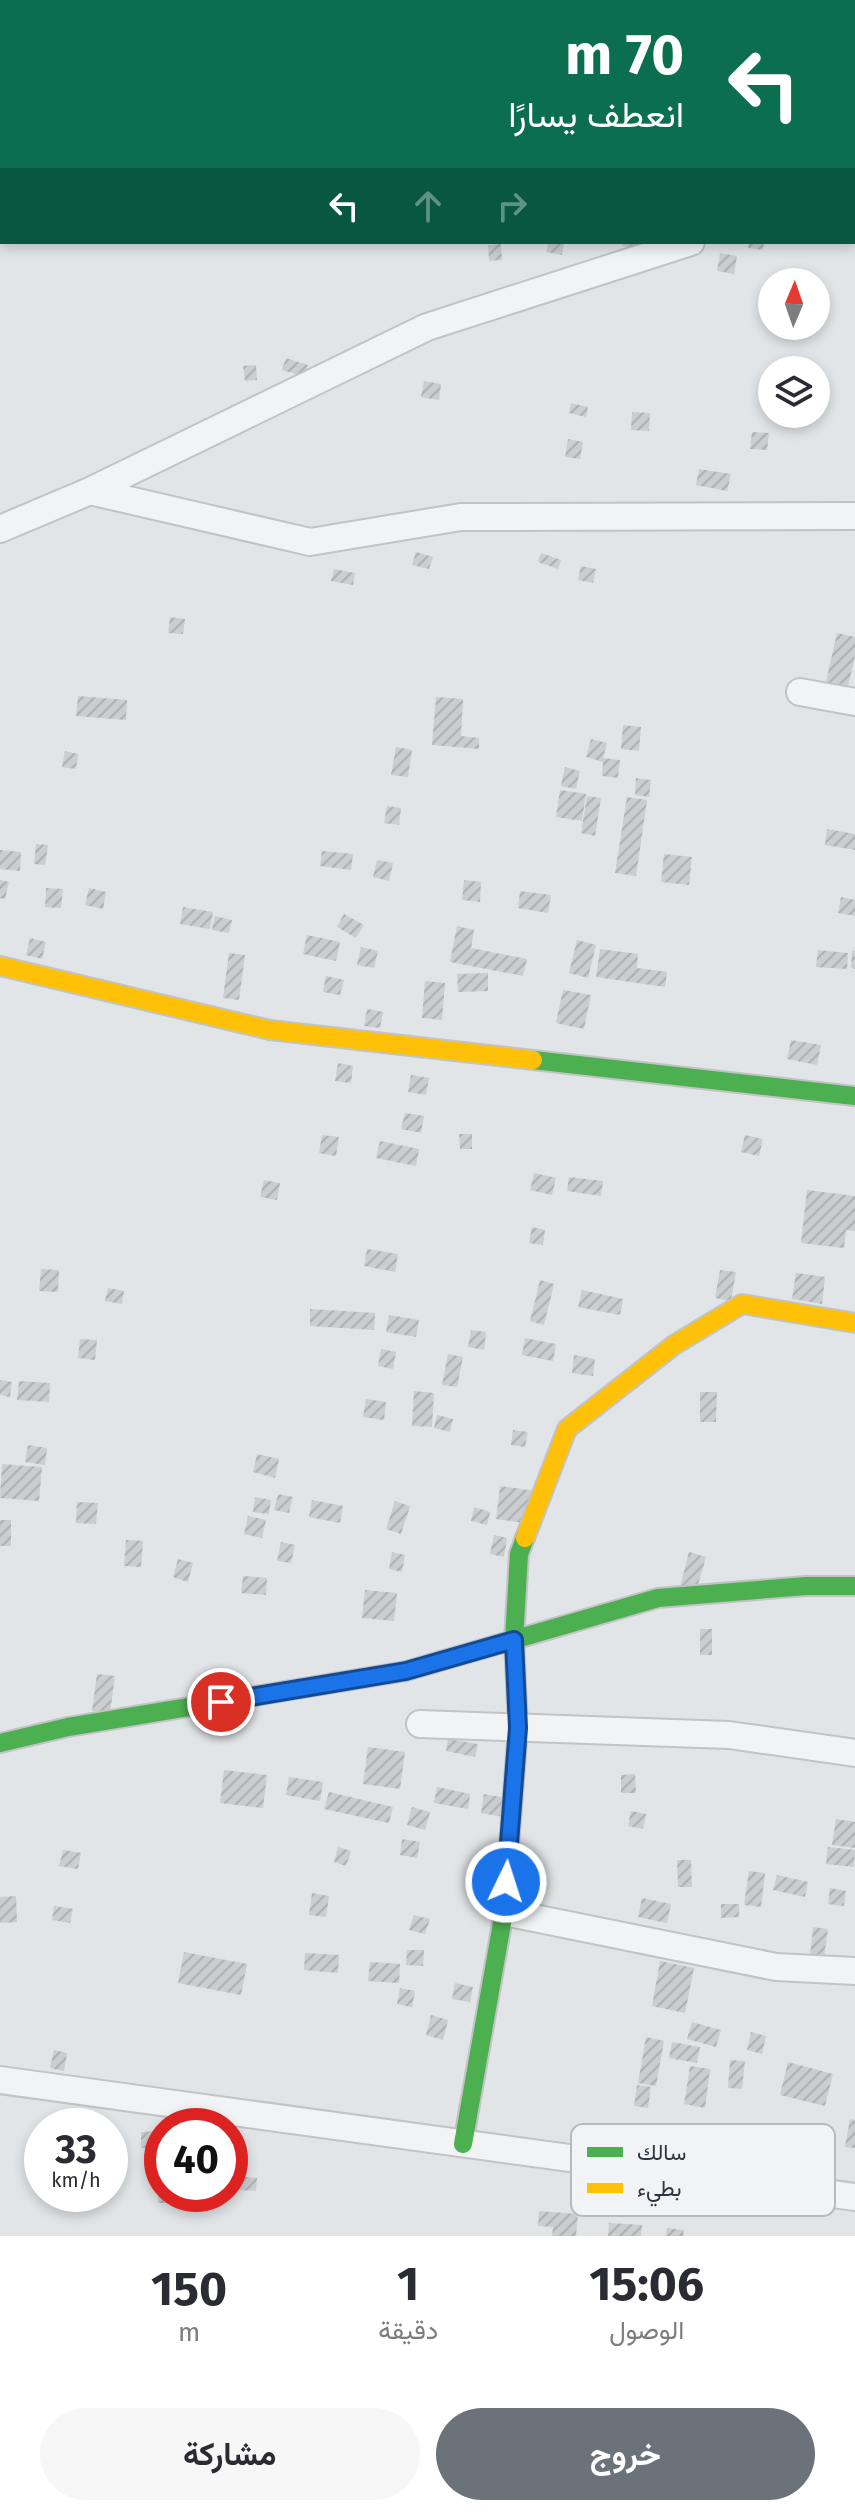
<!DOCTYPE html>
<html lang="ar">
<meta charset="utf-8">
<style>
body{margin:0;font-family:"Fira Sans",Vazirmatn,sans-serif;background:#f7f7f7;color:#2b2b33;direction:rtl;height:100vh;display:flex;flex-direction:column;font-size:30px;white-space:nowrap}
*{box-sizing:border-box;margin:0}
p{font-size:26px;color:#7c7c81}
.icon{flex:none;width:44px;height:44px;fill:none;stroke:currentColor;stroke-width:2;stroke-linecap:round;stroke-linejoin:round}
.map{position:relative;height:2236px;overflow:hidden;direction:ltr}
.sheet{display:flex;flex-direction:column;background:#fff;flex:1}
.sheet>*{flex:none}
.banner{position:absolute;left:0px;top:0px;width:856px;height:244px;box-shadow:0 4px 12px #0003;direction:rtl;background:#0b6e4f;color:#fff;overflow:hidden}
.needle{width:52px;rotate:2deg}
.tools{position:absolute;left:758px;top:268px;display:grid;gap:16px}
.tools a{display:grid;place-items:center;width:72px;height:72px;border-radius:50%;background:#fff;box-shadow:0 4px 12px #0003;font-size:40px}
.speed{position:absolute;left:24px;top:2108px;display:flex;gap:16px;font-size:40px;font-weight:700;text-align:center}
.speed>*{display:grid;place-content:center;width:104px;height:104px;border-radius:50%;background:#fff;box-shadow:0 4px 12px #0003;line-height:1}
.speed small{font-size:20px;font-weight:400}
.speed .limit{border:12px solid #d22;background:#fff;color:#111}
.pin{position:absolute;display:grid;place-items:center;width:68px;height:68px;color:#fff;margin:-34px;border:4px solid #fff;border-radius:50%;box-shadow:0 2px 8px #0007}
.me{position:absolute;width:88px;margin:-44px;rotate:4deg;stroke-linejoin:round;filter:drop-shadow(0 0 6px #0008)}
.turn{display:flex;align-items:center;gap:28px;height:168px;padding:0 40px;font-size:36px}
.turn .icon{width:104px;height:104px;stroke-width:2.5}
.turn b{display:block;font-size:56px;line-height:68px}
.lanes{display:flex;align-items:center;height:76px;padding:0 40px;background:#0003;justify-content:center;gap:40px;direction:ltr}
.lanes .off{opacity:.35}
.eta{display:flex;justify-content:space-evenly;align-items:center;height:136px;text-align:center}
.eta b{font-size:48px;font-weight:700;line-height:56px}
.button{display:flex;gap:16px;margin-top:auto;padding:16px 40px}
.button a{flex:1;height:92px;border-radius:48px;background:#6b727a;color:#fff;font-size:32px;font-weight:700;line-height:92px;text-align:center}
.button a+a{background:#f7f7f7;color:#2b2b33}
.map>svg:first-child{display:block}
</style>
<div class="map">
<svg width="855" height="2236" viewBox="0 0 855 2236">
<defs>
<pattern id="building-hatch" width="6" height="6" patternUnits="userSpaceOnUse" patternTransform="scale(2)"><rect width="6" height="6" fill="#cbcdcf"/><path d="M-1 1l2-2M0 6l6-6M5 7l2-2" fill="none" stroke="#aeb1b3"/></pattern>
</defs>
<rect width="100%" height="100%" fill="#e2e5e7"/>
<path fill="url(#building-hatch)" d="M549,242H564L562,255L546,252Z
M622,242H640L639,248L622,246Z
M749,242H764L763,250L748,248Z
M501,244L502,260L489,261L488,245Z
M720,253L737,256L734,274L717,271Z
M286,358L308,365L305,377L282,370Z
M256,365L257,380L245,381L243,366Z
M424,381L441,384L439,400L421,397Z
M571,403L588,407L586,417L569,413Z
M632,412L650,413L649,431L631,430Z
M752,432L769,433L767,450L750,449Z
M568,439L583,442L580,459L565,457Z
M699,469L731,474L727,491L696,485Z
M416,552L433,557L429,569L412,565Z
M541,553L561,560L558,569L538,562Z
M581,566L596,569L593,583L578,580Z
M334,569L355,573L353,585L331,581Z
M170,617L185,619L183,634L168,633Z
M837,633L855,637V656L847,691L825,686Z
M78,696L127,700L126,720L76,716Z
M436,697L463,699L461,736L479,738V749L432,745Z
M623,725L641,727L639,751L621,749Z
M591,739L607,743L603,758L620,760L618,778L602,776L603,762L586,757Z
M396,747L412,750L408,777L391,775Z
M65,751L78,754L76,769L62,767Z
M565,767L580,771L576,789L561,786Z
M636,778L651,780L649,797L635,795Z
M560,790L586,794L582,821L556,817Z
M587,796L601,798L595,836L581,833Z
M627,797L647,800L636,876L615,873Z
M387,806L401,808L399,825L384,823Z
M827,829L855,834V850L825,845Z
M36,844L48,845L45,865L34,864Z
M0,850L21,852L20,871L0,869Z
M322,851L353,854L351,870L320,866Z
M664,854L692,857L689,885L661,882Z
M377,860L393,863L389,881L373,877Z
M0,880L9,882L5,899L0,898Z
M464,880L481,882L480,902L462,900Z
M46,888L63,889L61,908L45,907Z
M89,888L106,892L103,909L85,905Z
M520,891L551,895L548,913L518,908Z
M841,897L855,900V916L838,913Z
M183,907L213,912L210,929L180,924Z
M344,914L364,925L356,938L337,927Z
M215,916L232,920L229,933L212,930Z
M457,926L474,930L471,948L527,959L523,976L450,962Z
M307,935L340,942L336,961L303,954Z
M30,938L46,942L42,959L26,955Z
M577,940L596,945L588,978L569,973Z
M361,947L378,951L374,968L357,965Z
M600,949L638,954L637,968L667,972L665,987L596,977Z
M818,950L848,953L847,969L816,967Z
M852,950L855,951V969L851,968Z
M229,953L245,955L239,1000L223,998Z
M488,973V991L458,992L457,974Z
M326,976L344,980L340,995L323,992Z
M425,981L445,983L442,1020L422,1018Z
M563,990L591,995L584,1029L556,1023Z
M367,1009L383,1012L380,1028L364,1026Z
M791,1040L821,1045L817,1065L787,1059Z
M338,1063L353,1066L351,1083L335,1081Z
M411,1075L429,1078L426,1095L408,1092Z
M405,1113L424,1116L421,1133L401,1129Z
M459,1134H472V1149H460Z
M322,1135L339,1137L336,1156L319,1153Z
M745,1135L763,1139L759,1156L741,1152Z
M380,1141L419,1149L416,1166L376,1158Z
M534,1173L556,1178L552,1195L530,1190Z
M569,1177L603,1181L601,1196L567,1191Z
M264,1180L280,1183L277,1200L260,1197Z
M807,1190L855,1196V1231L846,1230L844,1248L801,1243Z
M532,1227L545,1230L543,1245L529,1243Z
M367,1249L398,1254L395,1272L364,1266Z
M41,1269L59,1270L58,1292L39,1291Z
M720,1270L736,1272L731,1301L715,1298Z
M796,1273L825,1277L822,1304L792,1299Z
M540,1280L554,1284L544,1325L530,1321Z
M108,1288L124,1291L122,1304L105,1301Z
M582,1290L623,1299L620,1315L578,1307Z
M310,1309L375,1313L374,1330L310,1326Z
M389,1315L419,1320L416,1337L386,1332Z
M471,1330L486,1332L484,1350L468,1347Z
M525,1338L556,1344L553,1361L522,1355Z
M80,1339L97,1340L95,1360L78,1358Z
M381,1349L396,1352L393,1369L378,1366Z
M448,1354L463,1357L457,1387L442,1385Z
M574,1355L595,1359L593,1376L572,1373Z
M0,1380L12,1382L10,1397L0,1395Z
M19,1381L50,1383L49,1402L17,1400Z
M414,1391L434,1393L432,1427L412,1426Z
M700,1392H717L716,1422H700Z
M366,1399L386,1402L384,1420L363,1417Z
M437,1415L453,1419L450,1432L434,1428Z
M513,1430L528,1432L525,1447L511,1445Z
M28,1445L47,1448L45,1465L25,1462Z
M257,1454L279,1459L275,1478L253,1472Z
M2,1464L42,1467L39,1501L0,1498Z
M500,1486L536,1491L531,1524L496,1519Z
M278,1494L293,1497L289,1513L274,1510Z
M255,1497L271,1500L269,1514L253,1512Z
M312,1500L343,1506L340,1523L309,1517Z
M395,1501L410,1506L401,1534L386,1529Z
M77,1502L98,1503L96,1524L76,1523Z
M474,1507L490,1512L487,1525L471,1521Z
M248,1516L266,1520L262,1538L244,1534Z
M0,1520H11V1546H0Z
M494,1535L507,1538L504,1557L490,1554Z
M126,1540L143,1541L141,1567L124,1566Z
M281,1542L295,1545L291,1563L277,1561Z
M392,1552L405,1555L402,1572L389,1569Z
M689,1552L706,1557L696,1592L680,1587Z
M178,1559L193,1563L188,1582L173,1577Z
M243,1576L267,1578L266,1595L241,1593Z
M365,1590L397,1593L394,1621L362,1618Z
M700,1629H712V1655H700Z
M97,1674L115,1676L110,1713L92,1711Z
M448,1739L478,1744L475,1757L446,1751Z
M368,1747L405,1752L400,1789L363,1784Z
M224,1770L267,1775L263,1808L220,1803Z
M635,1774L636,1793H621V1775Z
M289,1777L323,1782L320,1801L286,1795Z
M437,1787L470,1794L468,1809L434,1803Z
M329,1792L393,1807L389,1823L324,1809Z
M484,1794L507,1798L503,1817L481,1813Z
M412,1807L430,1812L425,1830L407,1825Z
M631,1811L646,1814L643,1829L628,1826Z
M836,1819L855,1822V1848L832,1845Z
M402,1839L420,1842L417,1858L400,1855Z
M338,1847L351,1851L346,1866L334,1862Z
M828,1847L855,1850L854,1867L826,1864Z
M63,1850L81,1853L78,1869L59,1866Z
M677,1860H691L692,1887H678Z
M749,1871L765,1873L761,1907L744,1905Z
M777,1875L808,1882L805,1897L773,1890Z
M830,1888L846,1891L844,1906L828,1904Z
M312,1893L329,1896L326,1917L309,1915Z
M16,1896L17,1922L0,1923V1897Z
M642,1898L671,1904L667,1923L638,1917Z
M721,1904H739V1917L721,1918Z
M54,1906L73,1909L70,1923L52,1920Z
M414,1915L430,1919L425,1934L409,1930Z
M813,1927L828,1929L824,1957L810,1956Z
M407,1950H424L423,1966L406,1965Z
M184,1952L247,1964L241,1995L178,1983Z
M305,1953L339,1955L338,1973L304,1970Z
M660,1961L694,1968L685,2013L652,2006Z
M370,1962L400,1964L399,1983L368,1981Z
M455,1983L473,1987L470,2002L452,1999Z
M400,1988L415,1991L412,2007L397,2004Z
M431,2015L448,2020L443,2040L426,2035Z
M692,2022L721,2030L716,2047L687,2039Z
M751,2032L766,2036L762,2054L747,2050Z
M646,2037L664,2041L656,2086L638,2083Z
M672,2042L700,2047L697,2063L669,2058Z
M54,2050L67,2053L64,2071L50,2068Z
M730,2060L745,2061L742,2089L728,2088Z
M788,2062L833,2074L825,2106L780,2095Z
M690,2066L710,2069L705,2108L684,2104Z
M637,2085L651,2087L648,2108L634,2106Z
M850,2119L855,2120V2148L845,2147Z
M162,2131V2148H141V2132Z
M158,2168H162V2194H174V2203H158Z
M237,2176L257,2178L256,2191L236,2190Z
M539,2211L578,2214L576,2236H552L553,2227L538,2226Z
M609,2223L642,2225L641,2236H608Z
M667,2228L684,2230L683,2236H666Z"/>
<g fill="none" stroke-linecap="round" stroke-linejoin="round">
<defs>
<path id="street" d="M854,160L855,159
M90,491L310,542L461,517L855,516
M0,529L90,491L427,327L691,242
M800,692L855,702
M420,1724L729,1735L855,1753
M504,1912L776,1967L855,1971
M0,2080L855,2197"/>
<path id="fast" d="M533,1060L855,1096
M0,1743L68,1727L406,1671L658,1598L806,1586H855
M463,2144L504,1912L518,1728L514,1640L519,1554L525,1538"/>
<path id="slow" d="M0,966L270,1030L533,1060
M525,1538L567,1429L674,1345L742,1304L855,1323"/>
</defs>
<use href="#street" stroke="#c1c3c5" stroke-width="30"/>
<use href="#fast" stroke="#c1c3c5" stroke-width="22"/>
<use href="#slow" stroke="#c1c3c5" stroke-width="22"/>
<use href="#street" stroke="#f2f3f4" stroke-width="26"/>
<use href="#fast" stroke="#4caf50" stroke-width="18"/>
<use href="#slow" stroke="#ffc107" stroke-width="18"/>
</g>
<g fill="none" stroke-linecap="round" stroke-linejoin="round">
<defs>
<path id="route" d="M221,1702L406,1671L514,1640L518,1728L506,1882"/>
</defs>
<use href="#route" stroke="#114b97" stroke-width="20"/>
<use href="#route" stroke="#1a73e8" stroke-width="14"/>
</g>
<rect x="571" y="2124" width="264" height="92" rx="12" fill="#f1f3f6" stroke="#b6babf" stroke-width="2"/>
<rect x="587" y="2147" width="36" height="10" fill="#4caf50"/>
<rect x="587" y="2183" width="36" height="10" fill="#ffc107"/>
<g font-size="22" fill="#2b343f">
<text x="637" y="2160">سالك</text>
<text x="637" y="2196">بطيء</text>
</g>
</svg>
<div class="tools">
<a><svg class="needle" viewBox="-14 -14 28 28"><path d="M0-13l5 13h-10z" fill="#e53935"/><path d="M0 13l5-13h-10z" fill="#7c7c81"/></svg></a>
<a><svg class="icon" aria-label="layers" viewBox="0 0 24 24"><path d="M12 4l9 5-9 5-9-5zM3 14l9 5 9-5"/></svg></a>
</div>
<div class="speed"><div>33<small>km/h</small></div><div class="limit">40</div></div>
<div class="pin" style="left:221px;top:1702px;background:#d93025"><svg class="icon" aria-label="arrive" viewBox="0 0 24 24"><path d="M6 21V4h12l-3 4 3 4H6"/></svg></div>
<svg class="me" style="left:506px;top:1882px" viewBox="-20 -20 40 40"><circle r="17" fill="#1a73e8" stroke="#fff" stroke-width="3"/><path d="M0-11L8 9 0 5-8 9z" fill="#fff"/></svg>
<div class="banner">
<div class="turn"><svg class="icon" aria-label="left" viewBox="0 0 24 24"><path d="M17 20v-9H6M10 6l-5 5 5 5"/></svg><div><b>70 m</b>انعطف يسارًا</div></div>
<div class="lanes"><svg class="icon" aria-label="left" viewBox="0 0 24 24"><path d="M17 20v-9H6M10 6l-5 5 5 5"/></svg><svg class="icon off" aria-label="ahead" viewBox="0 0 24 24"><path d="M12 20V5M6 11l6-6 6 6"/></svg><svg class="icon off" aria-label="right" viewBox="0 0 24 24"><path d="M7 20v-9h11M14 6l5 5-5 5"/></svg></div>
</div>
</div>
<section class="sheet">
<div class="eta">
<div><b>15:06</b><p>الوصول</p></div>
<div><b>1</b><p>دقيقة</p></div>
<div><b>150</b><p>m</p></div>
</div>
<div class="button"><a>خروج</a><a>مشاركة</a></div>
</section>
